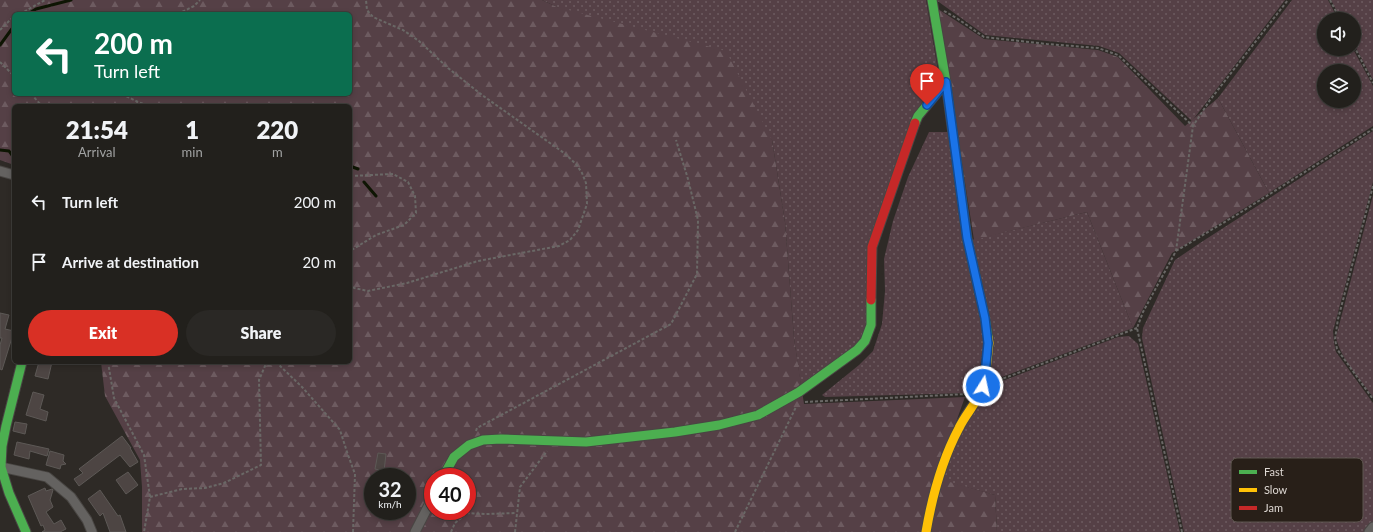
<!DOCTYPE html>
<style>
body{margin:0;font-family:Lato,sans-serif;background:#2a2825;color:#f1f3f6;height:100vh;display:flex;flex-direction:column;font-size:15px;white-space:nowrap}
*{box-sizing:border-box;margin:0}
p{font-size:13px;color:#a2a3a3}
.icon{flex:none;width:22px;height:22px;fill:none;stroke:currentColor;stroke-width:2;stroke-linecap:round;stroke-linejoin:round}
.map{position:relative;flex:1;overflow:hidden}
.panel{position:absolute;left:12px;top:104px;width:340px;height:260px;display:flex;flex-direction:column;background:#22201c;border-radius:6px;box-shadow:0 2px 6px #0003,0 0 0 1px #3f3e3b}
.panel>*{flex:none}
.guide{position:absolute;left:12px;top:12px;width:340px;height:84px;border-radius:6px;box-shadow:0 2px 6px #0003,0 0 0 1px #3f3e3b;background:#0b6e4f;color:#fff;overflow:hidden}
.fabs{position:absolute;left:1317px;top:12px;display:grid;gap:8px}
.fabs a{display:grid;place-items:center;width:44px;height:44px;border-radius:50%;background:#22201c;box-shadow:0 2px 6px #0003,0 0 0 1px #3f3e3b;font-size:20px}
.speed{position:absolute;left:364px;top:468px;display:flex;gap:8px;font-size:20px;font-weight:700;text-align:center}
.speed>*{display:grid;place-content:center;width:52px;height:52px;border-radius:50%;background:#22201c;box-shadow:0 2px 6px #0003,0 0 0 1px #3f3e3b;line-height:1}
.speed small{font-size:10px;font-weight:400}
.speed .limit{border:6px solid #d22;background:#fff;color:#111}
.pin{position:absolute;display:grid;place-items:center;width:34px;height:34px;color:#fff;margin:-41px -17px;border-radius:50% 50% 50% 0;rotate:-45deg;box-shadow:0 0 4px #0007}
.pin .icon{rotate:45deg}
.me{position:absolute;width:44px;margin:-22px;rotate:10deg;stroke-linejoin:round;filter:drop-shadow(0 0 3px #0008)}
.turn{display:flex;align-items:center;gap:14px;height:84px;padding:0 16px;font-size:18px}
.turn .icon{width:52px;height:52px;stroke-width:2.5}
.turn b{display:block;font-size:28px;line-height:34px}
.eta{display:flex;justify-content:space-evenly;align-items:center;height:68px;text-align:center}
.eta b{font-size:24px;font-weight:800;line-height:28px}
.cta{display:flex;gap:8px;margin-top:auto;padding:8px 16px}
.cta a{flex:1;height:46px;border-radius:24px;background:#d93025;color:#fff;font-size:16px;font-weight:800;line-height:46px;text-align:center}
.cta a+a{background:#2a2825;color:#f1f3f6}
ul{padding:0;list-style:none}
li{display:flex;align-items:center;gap:12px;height:60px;padding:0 16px}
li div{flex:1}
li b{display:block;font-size:15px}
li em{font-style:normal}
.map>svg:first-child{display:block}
</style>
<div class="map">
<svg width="1373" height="532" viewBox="0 0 1373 532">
<defs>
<pattern id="grass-dots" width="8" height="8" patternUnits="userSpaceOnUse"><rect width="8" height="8" fill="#554046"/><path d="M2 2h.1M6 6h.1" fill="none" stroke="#6d5b60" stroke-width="1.8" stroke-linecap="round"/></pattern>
<pattern id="forest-firs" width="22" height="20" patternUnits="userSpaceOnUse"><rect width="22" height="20" fill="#554046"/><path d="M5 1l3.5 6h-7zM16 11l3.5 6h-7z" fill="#6d5b60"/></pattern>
</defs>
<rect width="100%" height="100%" fill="#2e2a26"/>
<path fill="url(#grass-dots)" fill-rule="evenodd" d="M542,0H926L938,71V81L928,96L871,239L869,318L863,336L853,349L801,387L794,338L785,222L772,140L557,7Z
M936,0H1285L1192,121L1119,53L1099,46L985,35Z
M1292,0H1328L1338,19H1324V49H1353L1373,86V126L1269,193L1218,98ZM1324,71H1354V101H1324Z
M1331,0H1373V80L1354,44V19H1341Z
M1373,131V182L1333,331L1334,343L1336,352L1373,403V523L1366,532H1184L1142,338L1143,328L1175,260L1200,243Z
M929,132H950L984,342L977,388L968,393L825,397L822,395L859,365L873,351L882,324L885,291L884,259L893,221L908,177Z
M1373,195V397C1360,379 1340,358 1336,337Z
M1087,212L1133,328L994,380L989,379L971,240Z
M1129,336L1138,344L1180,532H997L995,495L940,480L957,437L989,386L1118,337Z"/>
<path fill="url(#forest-firs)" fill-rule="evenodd" d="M0,0H542L557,7L726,51L772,140L785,222L794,338L804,404L965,397L936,478L995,495L997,532H142V487L140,460L105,396L101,362H350V106H14V165L0,160ZM14,14H350V94H14ZM373,477H407V511H373ZM433,477H467V511H433Z
M938,9L984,39L1098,50L1118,57L1185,126L1218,98L1269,193L1172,253L1133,328L1087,212L974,240Z"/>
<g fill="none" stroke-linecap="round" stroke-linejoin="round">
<path stroke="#0e1503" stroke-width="3" d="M28,14L36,9L71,0
M0,45L14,26
M0,150L9,151L14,158
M350,166L358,169
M364,182L376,196"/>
</g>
<path fill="#4d4543" stroke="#5d5956" d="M0,313L9,315L5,329L14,331L2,370L0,369V345L2,338H0Z
M39,362H52L48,379L35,376Z
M33,392L44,395L40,409L48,412L46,421L26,415Z
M15,422L27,424L25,434L13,431Z
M122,436L131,448H130L138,462L130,467L120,455L79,486L74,479L83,473L79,469Z
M17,442L49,449L47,456L30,451L29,459L14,455Z
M50,451L64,455L63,461L66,464L61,465L60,469L46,465Z
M378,453L386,454L384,471L375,469Z
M128,472L138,485L126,494L116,480Z
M45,488L46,491L52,489L53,490L50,500L53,507L46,512L54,524L61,520L66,529L60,532H42L45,530L43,525L41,526L28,496Z
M100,490L118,516L120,515L126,532H110L103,513L100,516L88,499Z"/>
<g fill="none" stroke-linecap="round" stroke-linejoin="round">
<defs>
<path id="street" d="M0,171L14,175
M1,467L47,477L71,497L87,520L92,532
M415,532L433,497
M1369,532L1373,527"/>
<path id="fast" d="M932,0L946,82L967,238L985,318L988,337
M915,123L918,116L946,82
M22,362L6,426L2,446L1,467L9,493L26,532
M443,477L454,457L469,445L483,440L501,439L586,442L675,432L719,425L758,415L799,392L857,350L865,341L871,325V300"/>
<path id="slow" d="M926,532C932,497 942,460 959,428C966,413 979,401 983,385C987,372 987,357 989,343L988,337"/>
<path id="jam" d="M871,300L872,247L915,123"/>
</defs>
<use href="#street" stroke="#494643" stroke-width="11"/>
<use href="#fast" stroke="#494643" stroke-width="11"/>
<use href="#slow" stroke="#494643" stroke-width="11"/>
<use href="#jam" stroke="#494643" stroke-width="11"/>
<path stroke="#6a6866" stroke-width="2" stroke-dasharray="3 2" stroke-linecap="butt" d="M1330,0L1340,19
M944,11L958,19L984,37L1047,44L1098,48L1118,55L1193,126
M20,14L45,0
M178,14L194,6L200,0
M0,30L10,20L14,17
M1354,46L1373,83
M0,62L14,76
M31,94L42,106
M122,94L138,102L150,106
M350,176L393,174L408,182L415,196L416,213L404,225L376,235L350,251
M1373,186L1338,319L1335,339L1337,349L1373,399
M1176,251L1238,214L1373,129
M350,283L354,288L368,291L407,283L478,261L559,246L570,240L578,230L587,204L586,183L582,173L576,164L564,153L482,95L448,68L419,41L403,30L373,17L367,10L366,0
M108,362L114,398L144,455L150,497L144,532
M276,362L302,387L340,430L348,455L355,474L353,532
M994,382L1137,328
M805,402L967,394
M476,431L477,428L671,324L697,274L698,220L688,179L676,140
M150,497L182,489L205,488L224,483L261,465L259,380L265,366L276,362
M451,532L455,523L467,513L486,514L516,513
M515,532L520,487L547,451
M735,532L796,407
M1182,532L1137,328L1143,312L1176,251L1193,126L1210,100L1288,0"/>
<use href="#street" stroke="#646260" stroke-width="9"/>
<use href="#fast" stroke="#4caf50" stroke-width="9"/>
<use href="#slow" stroke="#ffc107" stroke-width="9"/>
<use href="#jam" stroke="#c62828" stroke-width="9"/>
</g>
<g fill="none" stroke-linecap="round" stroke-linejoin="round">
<defs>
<path id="route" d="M927,105L946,82L967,238L985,318L988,343L985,375L983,386"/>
</defs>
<use href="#route" stroke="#114b97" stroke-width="10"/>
<use href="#route" stroke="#1a73e8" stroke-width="7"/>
</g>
<rect x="1231" y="458" width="132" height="64" rx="6" fill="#281f18" stroke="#5f5750" stroke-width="1"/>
<rect x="1239" y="470" width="18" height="4" fill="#4caf50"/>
<rect x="1239" y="488" width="18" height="4" fill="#ffc107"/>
<rect x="1239" y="506" width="18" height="4" fill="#c62828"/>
<g font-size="11" fill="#dfd9d4">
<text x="1264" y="476">Fast</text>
<text x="1264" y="494">Slow</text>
<text x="1264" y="512">Jam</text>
</g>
</svg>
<div class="fabs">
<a><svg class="icon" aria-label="sound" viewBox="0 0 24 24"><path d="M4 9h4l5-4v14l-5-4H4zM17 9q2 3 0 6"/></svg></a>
<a><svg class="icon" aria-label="layers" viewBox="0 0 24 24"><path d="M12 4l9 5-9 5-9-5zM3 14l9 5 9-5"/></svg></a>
</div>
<div class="speed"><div>32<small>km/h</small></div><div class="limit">40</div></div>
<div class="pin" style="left:927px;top:105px;background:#d93025"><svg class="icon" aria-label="arrive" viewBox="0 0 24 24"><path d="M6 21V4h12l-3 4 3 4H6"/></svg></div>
<svg class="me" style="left:983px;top:386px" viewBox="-20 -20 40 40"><circle r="17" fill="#1a73e8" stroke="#fff" stroke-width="3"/><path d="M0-11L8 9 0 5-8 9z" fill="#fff"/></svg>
<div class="guide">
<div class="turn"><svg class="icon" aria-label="left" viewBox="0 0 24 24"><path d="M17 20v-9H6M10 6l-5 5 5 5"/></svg><div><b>200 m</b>Turn left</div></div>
</div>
<section class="panel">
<div class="eta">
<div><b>21:54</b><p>Arrival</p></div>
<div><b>1</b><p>min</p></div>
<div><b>220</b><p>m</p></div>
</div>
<ul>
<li><svg class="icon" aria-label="left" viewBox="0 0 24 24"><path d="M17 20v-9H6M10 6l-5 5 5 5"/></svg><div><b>Turn left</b></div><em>200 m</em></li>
<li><svg class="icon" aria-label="arrive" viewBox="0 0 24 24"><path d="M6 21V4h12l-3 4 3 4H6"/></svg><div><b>Arrive at destination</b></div><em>20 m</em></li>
</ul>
<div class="cta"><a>Exit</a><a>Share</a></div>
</section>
</div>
